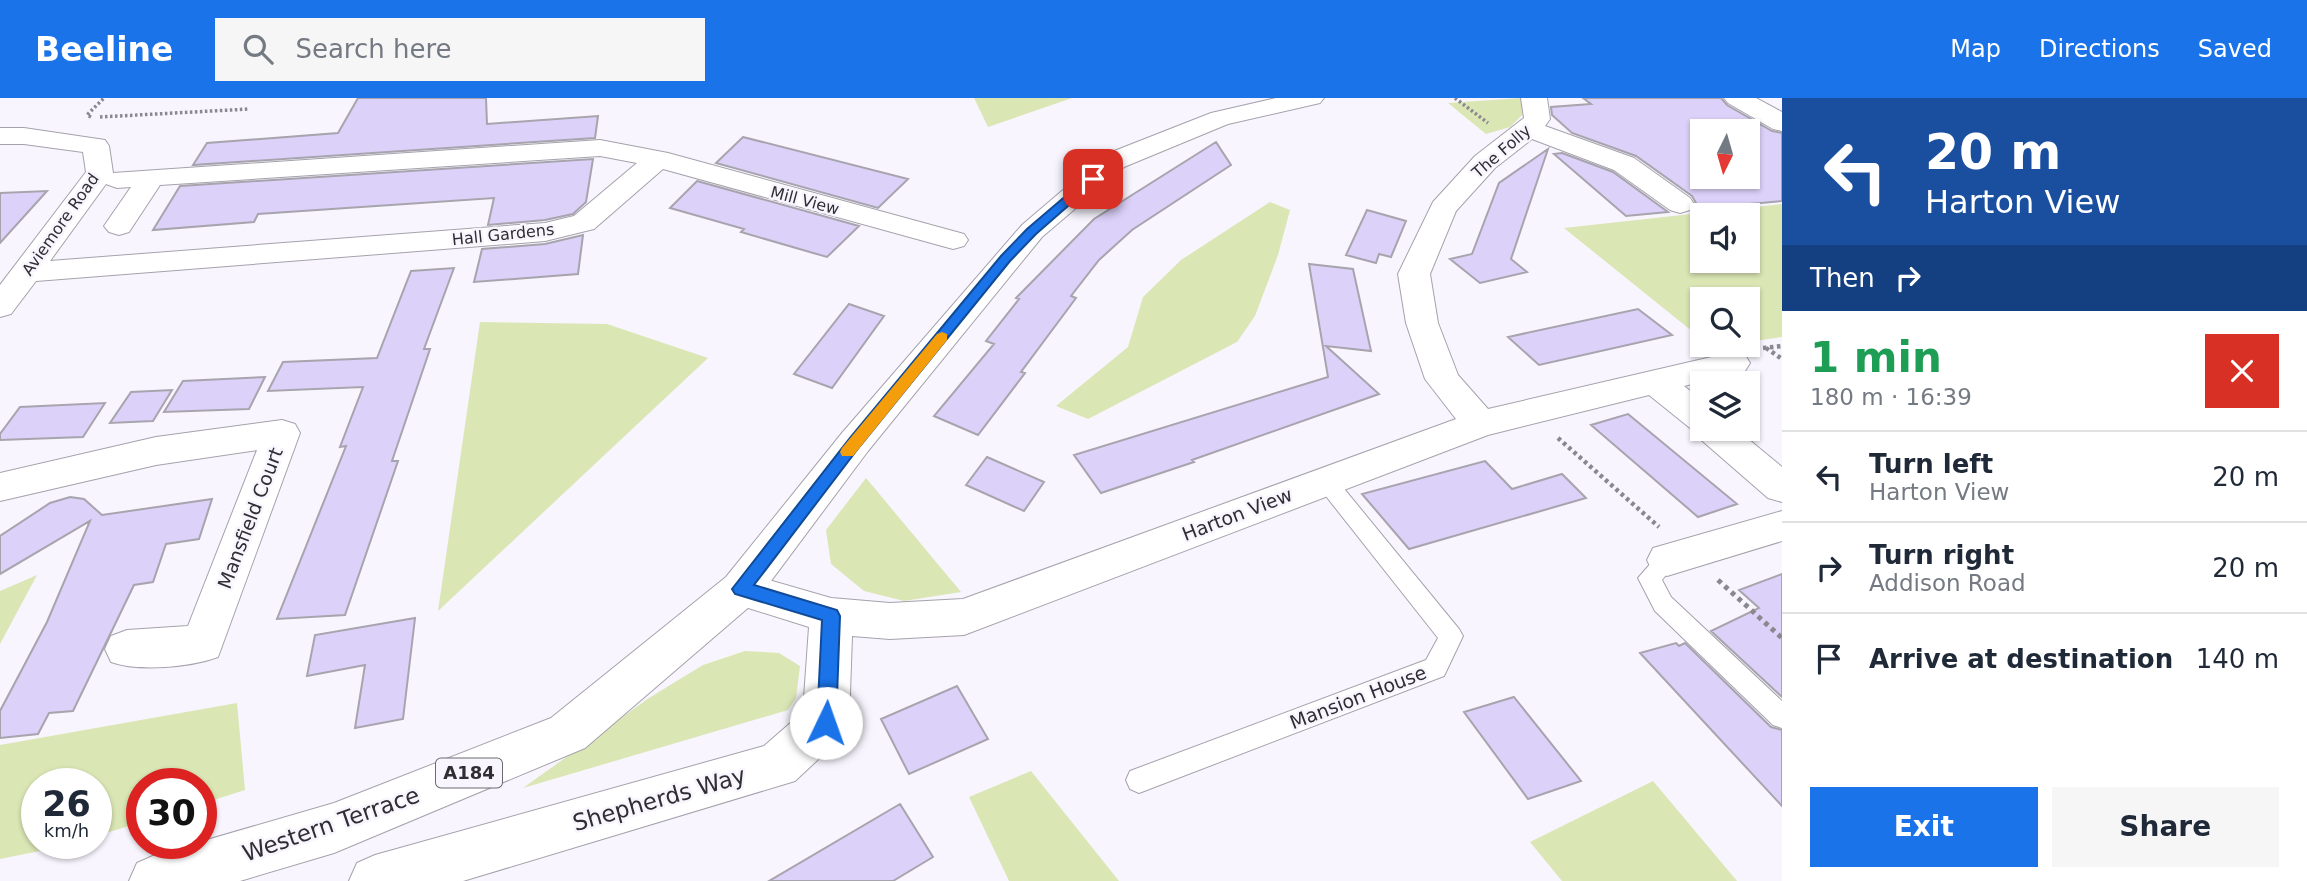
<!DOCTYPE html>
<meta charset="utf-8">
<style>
body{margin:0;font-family:"DejaVu Sans",sans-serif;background:#f6f6f7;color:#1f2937;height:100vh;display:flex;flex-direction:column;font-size:26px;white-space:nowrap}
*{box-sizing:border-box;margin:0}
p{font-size:23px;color:#747a83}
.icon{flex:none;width:38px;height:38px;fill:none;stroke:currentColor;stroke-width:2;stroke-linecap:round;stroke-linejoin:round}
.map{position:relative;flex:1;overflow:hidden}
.drawer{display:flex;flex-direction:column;background:#fff;width:525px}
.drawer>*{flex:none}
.guide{background:#1a4fa0;color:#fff;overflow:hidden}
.needle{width:46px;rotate:185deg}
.buttons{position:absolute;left:1690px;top:21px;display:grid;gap:14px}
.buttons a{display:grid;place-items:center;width:70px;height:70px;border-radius:0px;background:#fff;box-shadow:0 2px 5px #0004;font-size:35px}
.speed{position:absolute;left:21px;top:670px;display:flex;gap:14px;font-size:35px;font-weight:700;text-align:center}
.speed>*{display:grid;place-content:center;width:91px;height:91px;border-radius:50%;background:#fff;box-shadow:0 2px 5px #0004;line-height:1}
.speed small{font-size:18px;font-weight:400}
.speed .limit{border:10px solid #d22;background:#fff;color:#111}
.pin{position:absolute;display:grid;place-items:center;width:60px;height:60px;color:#fff;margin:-30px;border-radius:14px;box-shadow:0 4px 10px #0006}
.me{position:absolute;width:77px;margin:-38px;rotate:3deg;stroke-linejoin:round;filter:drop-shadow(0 0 5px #0008)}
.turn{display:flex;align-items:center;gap:24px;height:147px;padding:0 28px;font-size:32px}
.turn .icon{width:91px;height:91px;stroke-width:2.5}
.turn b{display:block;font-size:49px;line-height:60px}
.then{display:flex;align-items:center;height:66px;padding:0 28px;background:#0003;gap:14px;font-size:26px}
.round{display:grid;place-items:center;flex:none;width:74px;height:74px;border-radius:0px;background:#f6f6f7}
.headline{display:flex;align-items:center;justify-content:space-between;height:119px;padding:0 28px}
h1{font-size:42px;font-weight:800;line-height:52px;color:#1e9e55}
.primary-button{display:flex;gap:14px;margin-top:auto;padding:14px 28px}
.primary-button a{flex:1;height:80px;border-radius:0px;background:#1a73e8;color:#fff;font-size:28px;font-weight:800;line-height:80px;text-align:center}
.primary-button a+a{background:#f6f6f7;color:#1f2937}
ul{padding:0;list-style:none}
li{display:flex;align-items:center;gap:21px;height:91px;padding:0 28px;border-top:2px solid #e0e1e3}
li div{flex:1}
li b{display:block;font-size:26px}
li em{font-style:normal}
header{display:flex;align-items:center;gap:42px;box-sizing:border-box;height:98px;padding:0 35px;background:#1a73e8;color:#fff}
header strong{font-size:33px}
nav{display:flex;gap:38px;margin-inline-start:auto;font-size:24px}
.search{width:490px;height:63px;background:#f6f6f7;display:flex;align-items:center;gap:18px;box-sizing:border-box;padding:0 24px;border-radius:0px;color:#747a83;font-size:26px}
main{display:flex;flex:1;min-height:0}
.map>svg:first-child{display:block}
</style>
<header>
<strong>Beeline</strong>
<div class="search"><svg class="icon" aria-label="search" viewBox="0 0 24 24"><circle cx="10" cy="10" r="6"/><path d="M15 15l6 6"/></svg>Search here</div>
<nav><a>Map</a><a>Directions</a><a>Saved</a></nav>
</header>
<main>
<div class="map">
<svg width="1782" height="783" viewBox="0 0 1782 783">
<rect width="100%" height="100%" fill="#f8f5fe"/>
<path fill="#dae6b4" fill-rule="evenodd" d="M974,0H1072L988,29Z
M1522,0L1523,16L1510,29L1486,36L1448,5Z
M1270,104L1290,112L1278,157L1255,218L1237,244L1088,321L1056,308L1128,249L1143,199L1181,162Z
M1782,106V239L1748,244V201H1703V242L1564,130ZM1703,117H1748V163H1703Z
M480,224L607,226L708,260L438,513Z
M866,380L961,494L904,503L864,493L831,466L826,432Z
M37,477L0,546V493Z
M745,553L779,555L800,568L796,600L788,612L523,690L649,600L703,567Z
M237,605L245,692L201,706V686H142V724L96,738V686H37V746H74L0,761V647Z
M1031,673L1119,783H1009L969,699Z
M1653,683L1737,783H1562L1530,744Z"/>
<path fill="#dcd1f9" stroke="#a7a4ae" stroke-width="2" fill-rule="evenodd" d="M358,0H486L487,26L598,18L595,40L193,67L207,45L338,35Z
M1583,0H1721L1727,7L1772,33L1782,35V103L1694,111L1696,105L1692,98L1636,58L1572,35L1552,17L1551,9L1591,6ZM1703,33H1748V79H1703Z
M743,39L908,81L878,110L716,65Z
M1216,44L1231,67L1132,132L1099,162L1071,198L1076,200L1021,274L1025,275L978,337L934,318L994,246L986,243L1019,201L1016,200L1094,121Z
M1548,51L1511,161L1527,174L1480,185L1450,161L1472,156L1499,85Z
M1562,55L1613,74L1668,114L1626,118L1554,56Z
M593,61L586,104L573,116L545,122L488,127L494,100L258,116L254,124L153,132L180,88Z
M697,83L859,128L827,159L741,134L744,131L670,110Z
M47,93L0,145V95Z
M1367,112L1406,123L1391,159L1379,156L1376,165L1346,157Z
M583,137L578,176L474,184L482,151L545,146Z
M1309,166L1353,171L1371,253L1326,248L1379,296L1192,362L1194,364L1101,395L1074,357L1328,279Z
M454,170L424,251H430L392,363H398L345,517L277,521L346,348L340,349L363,289L268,293L283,264L377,260L411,173Z
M849,206L884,218L832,290L794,276Z
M1638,211L1672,237L1539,267L1508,239Z
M265,279L249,311L164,314L183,283Z
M172,292L153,323L110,325L131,294Z
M105,305L83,339L0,342V336L20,309Z
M1628,316L1737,406L1698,419L1591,327Z
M987,359L1044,384L1024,413L966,387Z
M1485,363L1512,391L1562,376L1586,400L1409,451L1362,396Z
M70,399L84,401L102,417L212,401L199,441L166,446L153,484L134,487L73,613L49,615L38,636L0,640V613L47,524L90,423L0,476V438L50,405Z
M1782,476V599L1711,533L1759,510L1739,492Z
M415,520L403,621L355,630L365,567L307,578L315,537Z
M1676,545L1679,548L1685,545L1771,629L1782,632V708L1640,555Z
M957,588L988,641L909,676L881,621Z
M1514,599L1581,683L1528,701L1464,614Z
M900,706L933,759L893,783H769Z"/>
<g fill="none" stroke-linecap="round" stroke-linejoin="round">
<defs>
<path id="lane" d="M1325,374L1332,376L1459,531L1463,538L1444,578L1139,695L1130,691L1126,682L1130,673L1426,562L1438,540L1318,388L1315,382L1318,376Z
M1667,453L1675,456L1678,462L1662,482L1671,499L1782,603V630L1773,627L1655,513L1638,480L1659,456Z"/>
<path id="street" d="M1521,0H1547L1550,21L1545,28L1634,60L1690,100L1694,106L1690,112L1680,115L1670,112L1614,72L1532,41L1495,70L1456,113L1430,176L1438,225L1458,277L1488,311L1733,254L1745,257L1750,265L1745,273L1684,288L1703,303V331H1736L1782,369V404L1768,400L1699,340L1695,334L1649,297L1488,337L964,537L890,541L852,538L849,624L842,639L795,683L463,783H349L357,765L375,757L764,648L803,614L809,529L726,503L720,491L726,479L741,474L831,500L890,505L963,501L1456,321L1425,281L1406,225L1398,176L1433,104L1475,58L1524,20Z
M0,30H24L105,42L109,48L113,75L600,42L668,55L964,136L968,142L964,148L953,151L663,71L594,131L545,143L36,183L11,216L0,219V187L86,74L83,54L24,46H0ZM600,58L637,65L574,118L545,125L50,163L106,86L117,90L131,89L104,128L109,134L119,137L129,134L160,87Z
M282,322L295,326L300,335L218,559C191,569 139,574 111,564L105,551L111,538L127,532L188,528L257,352L156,367L0,403V375L156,339Z
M1782,413V443L1667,478L1653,474L1647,462L1653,450Z"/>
<path id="secondary" d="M1724,0H1756L1782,14V33L1773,31L1728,5Z"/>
<path id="primary" d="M1276,0H1324L1320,5L1228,26L1124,69L1042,139L868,353L756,503L585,650L334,755L240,783H129L137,765L155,757L334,705L551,620L726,479L842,335L1022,127L1104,57L1211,15Z"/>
</defs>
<use href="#lane" stroke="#a5a2ac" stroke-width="2"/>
<use href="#street" stroke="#a5a2ac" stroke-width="2"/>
<use href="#secondary" stroke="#a5a2ac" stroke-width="2"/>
<use href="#primary" stroke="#a5a2ac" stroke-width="2"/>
<path stroke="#8a888f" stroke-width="3.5" stroke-dasharray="2.5 2.5" stroke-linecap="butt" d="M1455,0L1488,25
M91,19L87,17L104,0
M100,19L249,11"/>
<path stroke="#8a888f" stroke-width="4.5" stroke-dasharray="3.5 3.5" stroke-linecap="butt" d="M1763,250L1782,248
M1766,250L1782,261
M1558,340L1659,429"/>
<path stroke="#8a888f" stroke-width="5" stroke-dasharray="4.5 4.5" stroke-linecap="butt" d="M1718,482L1782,540"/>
<use href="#lane" fill="#fff" fill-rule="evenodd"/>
<use href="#street" fill="#fff" fill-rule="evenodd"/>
<use href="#secondary" fill="#fff" fill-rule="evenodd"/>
<use href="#primary" fill="#fff" fill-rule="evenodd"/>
</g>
<path fill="#1a73e8" stroke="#114b97" stroke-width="2" d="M1089,78L1099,81L1036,136L1010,163L860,348L754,487L837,512L840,518L836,625L833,631L826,633L819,631L817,625L822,522L735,496L732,491L850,340L1001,158L1027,131Z"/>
<path fill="#f59e0b" d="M942,234L947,236V242L853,358H842L840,354L842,350L937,236Z"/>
<g text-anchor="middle" stroke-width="5" stroke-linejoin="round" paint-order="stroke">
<g font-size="16" fill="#2f2e32" stroke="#f8f5fe">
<text transform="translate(1501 53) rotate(-41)" y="6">The Folly</text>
<text transform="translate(805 102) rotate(15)" y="6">Mill View</text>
<text transform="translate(60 126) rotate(-55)" y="6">Aviemore Road</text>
<text transform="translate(503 136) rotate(-6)" y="6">Hall Gardens</text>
</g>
<rect fill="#f8f5fe" stroke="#6b6a6f" stroke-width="2" x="436" y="660.5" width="66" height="29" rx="5"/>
<g font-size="18" font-weight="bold" fill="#2f2e32">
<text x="469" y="681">A184</text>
</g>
<g font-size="19" fill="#2f2e32" stroke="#f8f5fe">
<text transform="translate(1237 416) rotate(-21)" y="7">Harton View</text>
<text transform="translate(250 420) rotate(-69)" y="7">Mansfield Court</text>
<text transform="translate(1358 599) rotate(-21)" y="7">Mansion House</text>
</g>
<g font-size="23" fill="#2f2e32" stroke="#f8f5fe">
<text transform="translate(659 701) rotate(-16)" y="8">Shepherds Way</text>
<text transform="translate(331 726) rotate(-19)" y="8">Western Terrace</text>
</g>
</g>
</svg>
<div class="buttons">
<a><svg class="needle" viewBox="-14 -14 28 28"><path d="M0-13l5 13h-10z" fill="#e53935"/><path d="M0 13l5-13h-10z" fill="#747a83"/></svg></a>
<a><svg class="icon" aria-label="sound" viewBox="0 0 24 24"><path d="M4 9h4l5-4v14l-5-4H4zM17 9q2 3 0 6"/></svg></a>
<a><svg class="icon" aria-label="search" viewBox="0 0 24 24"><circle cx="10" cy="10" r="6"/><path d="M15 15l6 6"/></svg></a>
<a><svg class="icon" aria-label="layers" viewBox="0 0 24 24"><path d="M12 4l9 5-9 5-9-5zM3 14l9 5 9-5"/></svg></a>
</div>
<div class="speed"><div>26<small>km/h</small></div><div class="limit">30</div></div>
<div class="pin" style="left:1093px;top:81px;background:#d93025"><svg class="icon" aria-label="arrive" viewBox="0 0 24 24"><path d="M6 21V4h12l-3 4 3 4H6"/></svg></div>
<svg class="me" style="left:826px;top:625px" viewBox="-20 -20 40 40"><circle r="19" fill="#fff"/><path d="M0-13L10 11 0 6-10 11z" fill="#1a73e8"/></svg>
</div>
<section class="drawer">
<div class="guide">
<div class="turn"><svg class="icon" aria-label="left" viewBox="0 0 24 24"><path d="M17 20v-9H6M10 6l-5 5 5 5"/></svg><div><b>20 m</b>Harton View</div></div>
<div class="then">Then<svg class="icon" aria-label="right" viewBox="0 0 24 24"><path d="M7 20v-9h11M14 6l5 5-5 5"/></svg></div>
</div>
<div class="headline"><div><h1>1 min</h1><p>180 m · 16:39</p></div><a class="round" style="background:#d93025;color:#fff"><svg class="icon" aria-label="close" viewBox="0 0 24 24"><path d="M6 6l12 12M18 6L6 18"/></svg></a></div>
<ul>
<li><svg class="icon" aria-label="left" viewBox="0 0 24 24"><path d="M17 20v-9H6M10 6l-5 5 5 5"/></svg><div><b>Turn left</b><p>Harton View</p></div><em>20 m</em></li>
<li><svg class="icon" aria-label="right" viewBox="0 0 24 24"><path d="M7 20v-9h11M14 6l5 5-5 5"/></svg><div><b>Turn right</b><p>Addison Road</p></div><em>20 m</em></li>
<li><svg class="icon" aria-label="arrive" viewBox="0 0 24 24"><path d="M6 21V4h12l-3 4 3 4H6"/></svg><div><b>Arrive at destination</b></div><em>140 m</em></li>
</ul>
<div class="primary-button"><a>Exit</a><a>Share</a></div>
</section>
</main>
